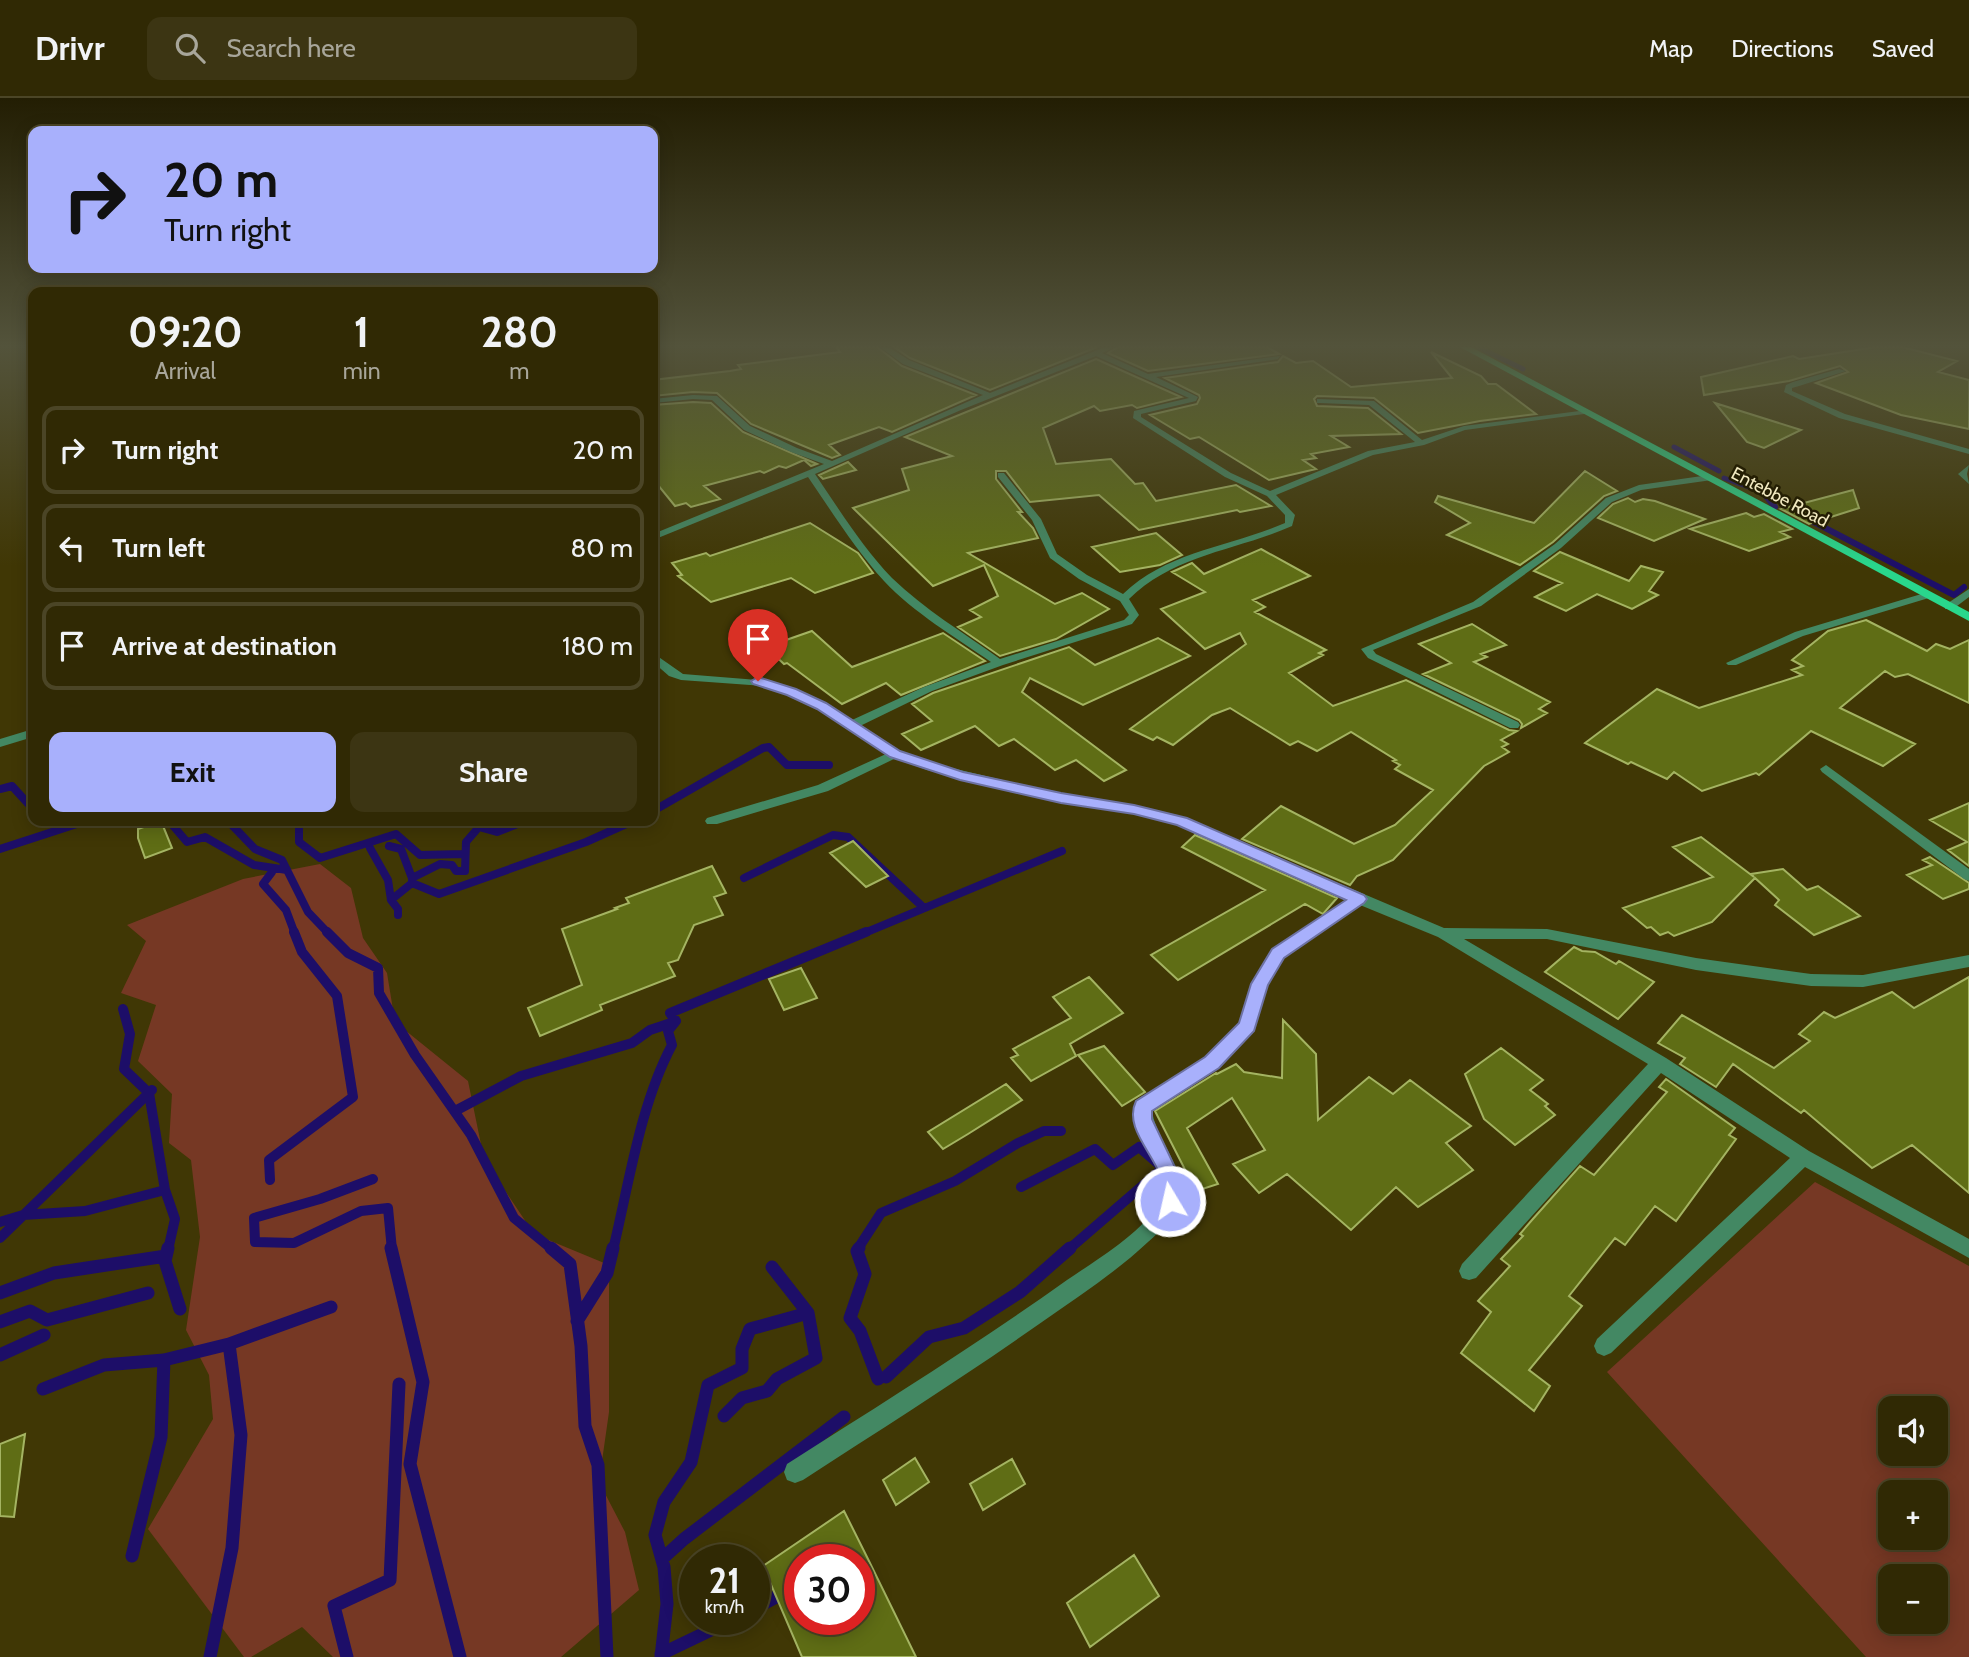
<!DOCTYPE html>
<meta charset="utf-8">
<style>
body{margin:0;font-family:Cabin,sans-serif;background:#3c3513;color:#f1f3f6;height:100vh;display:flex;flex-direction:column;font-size:26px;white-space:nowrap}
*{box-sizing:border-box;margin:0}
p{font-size:23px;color:#a8a69a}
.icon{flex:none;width:38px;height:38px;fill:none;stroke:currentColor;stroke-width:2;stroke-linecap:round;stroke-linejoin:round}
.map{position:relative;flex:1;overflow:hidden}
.sheet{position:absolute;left:28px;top:189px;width:630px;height:539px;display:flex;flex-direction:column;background:#302904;border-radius:14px;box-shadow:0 4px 18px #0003,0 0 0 2px #4b4526}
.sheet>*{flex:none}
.guide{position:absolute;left:28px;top:28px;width:630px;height:147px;border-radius:14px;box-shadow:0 4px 18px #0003,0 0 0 2px #4b4526;background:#a8b0fc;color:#111;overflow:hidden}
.tools{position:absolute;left:1878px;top:1298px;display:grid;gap:14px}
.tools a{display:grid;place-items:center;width:70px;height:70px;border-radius:14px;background:#302904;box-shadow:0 4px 18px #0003,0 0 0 2px #4b4526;font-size:35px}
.speed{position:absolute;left:679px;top:1446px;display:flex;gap:14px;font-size:35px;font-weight:700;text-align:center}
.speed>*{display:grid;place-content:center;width:91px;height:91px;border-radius:50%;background:#302904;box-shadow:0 4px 18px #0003,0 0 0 2px #4b4526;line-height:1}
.speed small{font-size:18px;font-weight:400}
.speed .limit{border:10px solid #d22;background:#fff;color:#111}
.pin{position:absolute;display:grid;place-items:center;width:60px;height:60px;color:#fff;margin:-72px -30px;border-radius:50% 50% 50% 0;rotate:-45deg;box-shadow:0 0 7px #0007}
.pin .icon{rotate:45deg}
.me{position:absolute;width:77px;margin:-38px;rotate:351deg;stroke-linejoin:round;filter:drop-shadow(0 0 5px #0008)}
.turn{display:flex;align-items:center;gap:24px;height:147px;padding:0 21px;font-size:32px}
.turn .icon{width:91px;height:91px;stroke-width:2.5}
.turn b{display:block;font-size:49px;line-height:60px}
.eta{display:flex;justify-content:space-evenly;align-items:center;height:119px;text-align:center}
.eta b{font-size:42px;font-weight:700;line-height:49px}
.button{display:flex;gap:14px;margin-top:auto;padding:14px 21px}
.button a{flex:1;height:80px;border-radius:14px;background:#a8b0fc;color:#111;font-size:28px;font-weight:700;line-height:80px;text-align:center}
.button a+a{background:#3c3513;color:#f1f3f6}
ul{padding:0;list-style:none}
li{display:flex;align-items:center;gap:21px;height:88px;margin:0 14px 10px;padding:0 7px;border:4px solid #4b4526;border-radius:14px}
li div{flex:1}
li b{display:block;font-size:26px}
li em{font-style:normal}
header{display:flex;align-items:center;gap:42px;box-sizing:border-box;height:98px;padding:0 35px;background:#302904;border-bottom:2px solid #4b4526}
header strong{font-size:33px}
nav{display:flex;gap:38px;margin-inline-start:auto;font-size:24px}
.search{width:490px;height:63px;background:#3c3513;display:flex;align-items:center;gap:18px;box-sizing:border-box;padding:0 24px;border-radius:14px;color:#a8a69a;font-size:26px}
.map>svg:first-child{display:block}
</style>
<header>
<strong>Drivr</strong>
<div class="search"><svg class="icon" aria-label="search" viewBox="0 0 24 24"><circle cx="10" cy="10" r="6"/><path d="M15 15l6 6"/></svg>Search here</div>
<nav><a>Map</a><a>Directions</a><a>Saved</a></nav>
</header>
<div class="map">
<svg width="1969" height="1559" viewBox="0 0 1969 1559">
<rect width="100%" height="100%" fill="#403705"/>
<path fill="#763824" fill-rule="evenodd" d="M320,766L351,790L363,840L387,875L395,924L468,983L484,1061L534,1136L609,1167V1314L599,1384L625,1434L639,1492L561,1559H333L302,1529L251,1559H244L148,1431L213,1321L209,1277L186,1232L200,1139L191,1062L169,1045L172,996L138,963L156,907L121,895L146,843L127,827L243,781Z
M1815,1084L1969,1168V1559H1866L1607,1274ZM1890,1311H1936V1356H1890ZM1890,1395H1936V1440H1890ZM1890,1479H1936V1524H1890Z"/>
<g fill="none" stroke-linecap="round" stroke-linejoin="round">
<path stroke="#1d0e68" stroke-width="5" d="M1478,249L1523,271
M1674,349L1719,373
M1724,380L1762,394L1766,399"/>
<path stroke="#1d0e68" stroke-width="6" d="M1765,397L1775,409
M1806,420L1954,497L1964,489"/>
<path stroke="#1d0e68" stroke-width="8" d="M0,691L12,688L33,711
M653,713L763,650L769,649L787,667H829
M169,723L187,744L205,739L254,767L287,772
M228,723L255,751L282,762L308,814L329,836
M299,723V744L320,760L396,736L420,757L464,756
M469,723H472
M389,748L401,751L412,780
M370,750L388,782L391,802L398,811V817
M0,751L86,723
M272,774L263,786L286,812L295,836
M744,780L833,737L848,739L924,810
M412,785L439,796L586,744L633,723
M391,802L412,785V780L440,766L452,767L456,773H465L466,744L479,729L497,734L520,725L537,723
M862,836L1062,753"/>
<path stroke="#1d0e68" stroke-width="10" d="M327,834L348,855L378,870L379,895L415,957L471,1037L514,1120L553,1152
M123,911L130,936L124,971L149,995L165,1092L175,1121L168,1152
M455,1013L521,978L632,945L650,932L674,924
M373,1081L320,1101L254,1120L255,1144L294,1145L361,1113L388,1110L392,1152
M270,1082L269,1062L353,999L337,898L302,854L294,834
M1021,1089L1095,1051L1113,1067L1139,1049L1163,1070L1068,1152
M0,1124L23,1117L85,1113L165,1092
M0,1140L152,992
M613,1152C629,1086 640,1007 672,947L668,933L676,923L670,915L866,834
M857,1152L881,1115L955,1083L1018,1045L1044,1033H1061"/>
<path stroke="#1d0e68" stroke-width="13" d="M168,1150L165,1163L180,1211
M391,1150L423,1284L410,1366L460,1559
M551,1150L570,1166L581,1248L585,1328L598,1367L607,1559
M859,1150L857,1153L865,1176L850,1220L860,1233L878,1281
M772,1169L808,1215
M0,1195L54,1175L166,1158
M577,1223L607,1175L613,1150
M0,1224L30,1213L47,1222L148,1195
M0,1257L44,1237
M886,1279L929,1239L964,1230L1020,1194L1070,1150
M43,1291L104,1267L164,1262L229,1246L331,1209
M132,1458L161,1339L164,1262
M662,1461L684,1441L844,1319
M754,1511L787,1493
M661,1556L734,1521
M210,1559L232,1450L241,1337L229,1246
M347,1559L334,1508L390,1482L399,1286
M661,1559L667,1506L664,1469L655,1437L664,1404L691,1364L708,1287L742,1270V1251L750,1231L808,1215L816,1260L777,1281L767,1293L742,1300L724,1318"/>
</g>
<path fill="#5f6d15" stroke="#a4b462" stroke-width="2" fill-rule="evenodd" d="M836,249H877L902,268L976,297L892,334L879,329L829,347L840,357L832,360L751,326L717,295L693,294L653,298V282L730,273L741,271L738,267L840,254Z
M894,249H1097L990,292L910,260Z
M1118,249H1267L1279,256L1148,273L1108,255Z
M1876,249H1902L1957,263L1938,274L1969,282V331L1901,317L1816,285L1848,274L1840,268L1789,283L1704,297L1701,279L1793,258L1799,261Z
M1431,254L1481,278L1488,286H1496L1536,316L1480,323L1418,335L1374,300L1317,298L1314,301L1317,308L1368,310L1401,336L1331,338L1349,349L1311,356L1316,360L1303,362L1316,371L1269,382L1199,339L1190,341L1150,317L1197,306L1200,300L1199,297L1165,280L1278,264L1283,258L1296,265L1313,263L1351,289L1452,280Z
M1096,261L1181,299L1137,310L1132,307L1100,313L1094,308L1043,330L1056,366L1111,361L1135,386L1143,385L1156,403L1236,387L1271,408L1240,414L1237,412L1139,432L1099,397L1030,404L1006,373H996V381L1022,414H1018L1033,430L1038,440L968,455L1055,506L1082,495L1109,511L1056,541L1000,558L958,529L981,519L970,512L998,498L984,467L933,488L853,410L909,392L902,371L952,358L905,339Z
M693,304L711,305L743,334L817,366L811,368L804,362L786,370L779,368L764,375L760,373L704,388L720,401L691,409L686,405L675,408L653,381V307Z
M1715,305L1801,332L1764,350L1747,344Z
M848,364L856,372L823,381L819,377Z
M1585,373L1617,393L1604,398L1553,444L1520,467L1447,437L1470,425L1435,404L1438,398L1534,425Z
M1853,392L1859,410L1809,426L1781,411Z
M1628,400L1635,404L1643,401L1655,403L1705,421L1654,443L1598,420L1613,406Z
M1746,415L1754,419L1764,416L1792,431L1780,434L1790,439L1749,453L1690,431Z
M810,425L858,455L873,475L815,495L791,480L711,504L678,478L682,477L672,465L706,455L710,458Z
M1156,435L1182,457L1160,467L1120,474L1092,449Z
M1261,451L1310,478L1253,502L1265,509L1255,514L1326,552L1319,555L1323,557L1289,575L1333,608L1406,582L1509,632L1517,633L1501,642L1508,646L1502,649L1509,654L1484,668L1393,762L1357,778L1350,787L1242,741L1281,708L1354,746L1395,727L1433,692L1395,671L1400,667L1393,663L1396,662L1351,634L1317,653L1298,643L1290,647L1230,610L1212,617L1173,647L1157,639L1153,642L1130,631L1246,546L1240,535L1205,551L1161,511L1205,494L1172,474L1192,465L1204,476Z
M1560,454L1629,483L1641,468L1663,474L1649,493L1658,497L1632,511L1597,496L1566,513L1535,499L1562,485L1534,473Z
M1866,522L1927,553L1936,546L1950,551L1969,542V605L1908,576L1895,579L1885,573L1840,610L1915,646L1883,668L1811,633L1759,677L1756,675L1702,693L1674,674L1667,681L1631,664L1628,666L1585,645L1657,591L1699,610L1802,577L1792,572L1803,568L1792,562L1828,533Z
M1472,526L1506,547L1481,556L1487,559L1474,564L1550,604L1539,611L1547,615L1521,630L1522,626L1519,622L1423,576L1451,565L1419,546Z
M812,533L852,569L943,535L985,563L901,597L886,585L842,606L787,565L784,566L766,549Z
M1158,540L1190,558L1083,607L1030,580L1022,594L1126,672L1104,683L1076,662L1055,672L1014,641L999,648L975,628L921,652L902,636L932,623L912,606L933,595L1069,549L1095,567Z
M1969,705V768L1948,752L1967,744L1930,722Z
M161,723L172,750L145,760L138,740V731Z
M1195,737L1337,800L1323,816L1305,806L1178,882L1151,857L1265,792L1182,749Z
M1701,739L1754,779L1751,776L1783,771L1807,792L1818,788L1860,818L1814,837L1775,807L1779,802L1755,780L1712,824L1674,838L1668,834L1660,837L1651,829L1647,830L1623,810L1713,779L1673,749Z
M853,743L888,778L866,789L830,755Z
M1930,759L1969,785V791L1943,801L1907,777L1932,767L1923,762Z
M712,768L726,795L714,799L723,817L694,827L678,862L668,865L675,878L600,907L602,912L540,938L528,910L582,887L562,831L617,811L615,810L629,805L626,800Z
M1574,849L1582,853L1595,854L1616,866L1619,863L1654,884L1618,921L1545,874Z
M801,870L817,900L784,912L769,881Z
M1089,879L1123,915L1070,946L1076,958L1031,983L1011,960L1018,957L1013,951L1071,920L1053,899Z
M1969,879V1095L1912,1047L1872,1070L1804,1012L1801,1015L1733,966L1716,989L1680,966L1685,960L1658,945L1682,917L1774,970L1810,943L1799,936L1824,914L1835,920L1892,894L1914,910Z
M1283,922L1316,956L1318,1022L1369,979L1393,996L1410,982L1471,1028L1446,1045L1473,1072L1418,1109L1396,1089L1351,1132L1287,1076L1259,1095L1233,1066L1265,1052L1232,1000L1187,1030L1218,1086L1196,1093L1155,1013L1216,975L1217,976L1236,966L1244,974L1282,980Z
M1104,948L1145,994L1122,1008L1078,957Z
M1501,950L1543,982L1530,992L1548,1006L1545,1008L1555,1017L1515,1047L1484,1021L1465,976Z
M1666,981L1735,1030L1729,1037L1736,1041L1676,1123L1655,1108L1625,1147L1615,1140L1569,1198L1582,1208L1529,1272L1550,1288L1534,1313L1461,1255L1491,1214L1478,1203L1510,1168L1501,1161L1523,1138L1520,1136L1532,1122L1580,1068L1594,1077L1667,994L1659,989Z
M1006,986L1022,1002L968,1036L943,1051L928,1034Z
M25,1336L14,1419L0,1418V1346Z
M915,1360L929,1384L896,1407L883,1382Z
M1012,1361L1025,1386L983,1412L970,1386Z
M844,1413L868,1461L916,1559H802L763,1468ZM800,1461H859V1521H800Z
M1134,1457L1159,1498L1090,1549L1067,1505Z"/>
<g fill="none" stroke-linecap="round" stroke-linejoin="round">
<path fill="#438863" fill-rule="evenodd" d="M880,249H888L909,262L990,295L1105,249H1115L1102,255L1148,276L1280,258L1278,261L1156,279L1198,299L1196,303L1141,316V319L1231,375L1270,393L1368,353L1415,344L1369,307L1320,305H1317V301L1374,303L1422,342L1464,328L1587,312L1588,314L1584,316L1465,332L1424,347L1373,357L1276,397L1295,417L1292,428C1236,453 1175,456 1129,501L1139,517L1132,526L1003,567L932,593L860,628L899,653L935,666L1061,696L1134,708L1187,721L1444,830L1547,831L1696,860L1811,876L1863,877L1969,857V869L1863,889L1811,888L1696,872L1547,841H1464L1666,960L1809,1053L1969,1141V1160L1805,1069L1611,1255L1604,1258L1597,1255L1594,1248L1597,1241L1790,1060L1661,975L1476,1180L1469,1182L1462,1180L1459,1173L1462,1166L1648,966L1438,839L1360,807L1283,860L1268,887L1254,932L1218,970L1152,1012C1155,1042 1188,1071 1179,1102C1175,1118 1161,1133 1148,1144C1116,1174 1078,1199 1042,1224C964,1279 883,1330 803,1382L795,1385L787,1382L784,1374L787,1366C881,1306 976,1247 1067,1182C1096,1162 1143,1135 1160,1103C1176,1072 1122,1034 1137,1004L1206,960L1241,925L1252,886L1273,852L1348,802L1178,727L1134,716L1061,704L927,672L896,660L828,693L717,726H707L705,723L707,720L818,687L886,656L818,610L765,588L681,582L669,578L653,564V555L683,576L771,583L826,606L852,622L924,589L991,564C955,539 914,515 884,483C855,451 832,414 808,379L653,442V436L824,366L791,354L744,332L712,302L693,301L653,305V301L693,297L717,298L750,328L797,350L832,363L983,297L903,266ZM1096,258L1189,300L1134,313L1133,320L1225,379L1267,398L1285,417V425C1230,449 1168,453 1123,496L1087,477L1057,456L1041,421L1004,375H998V379L1032,422L1050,460L1079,481L1120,503L1129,517L1124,522L1000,561C964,535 924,511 892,480C862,449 839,411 815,376L961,312Z
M1839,271L1846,273L1799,288L1792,290V293L1845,316L1969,351V356L1839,320L1784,294L1786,287L1793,284Z
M1969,367L1967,376L1969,386L1958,376Z
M1709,377L1713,380L1712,382L1641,392L1612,404L1561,450L1481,508L1373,552L1376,556L1518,624L1520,627L1518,630H1510L1368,560L1361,551L1473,504L1555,446L1606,400L1639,387Z
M1969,491V499L1953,511H1945V507Z
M1928,494L1932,495V499L1803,538L1736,567H1728L1726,565L1795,534Z
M33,631V639L0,649V641Z
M1826,667L1969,771V783L1964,781L1822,674L1820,671Z"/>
<path fill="#29d78c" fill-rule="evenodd" d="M1460,249H1471L1969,514V523Z"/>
</g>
<linearGradient id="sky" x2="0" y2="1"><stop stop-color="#231e03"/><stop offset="0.53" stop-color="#53533b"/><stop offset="1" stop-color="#53533b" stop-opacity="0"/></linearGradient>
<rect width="1969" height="468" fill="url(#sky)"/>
<path fill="#a8b0fc" stroke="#6d72a4" stroke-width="2" d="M758,579L796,591L826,605L900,653L963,674L1061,695L1134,707L1187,720L1364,797L1367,801L1364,805L1284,860L1268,887L1254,933L1219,970L1152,1013V1021L1183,1086L1177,1109L1170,1112L1163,1109C1159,1101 1163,1096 1162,1087C1160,1060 1122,1032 1136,1003L1205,959L1239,925L1251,886L1272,851L1346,802L1177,727L1134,716L1061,705L960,682L890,659L817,611L787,597L753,586L751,583Z"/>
<g text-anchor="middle" stroke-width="5" stroke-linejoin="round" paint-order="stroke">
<g font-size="18" fill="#f2eac1" stroke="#241e03">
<text transform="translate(1780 399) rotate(28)" y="6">Entebbe Road</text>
</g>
</g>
</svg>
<div class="tools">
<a><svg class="icon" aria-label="sound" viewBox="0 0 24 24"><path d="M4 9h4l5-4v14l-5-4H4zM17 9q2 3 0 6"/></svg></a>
<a>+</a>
<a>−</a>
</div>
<div class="speed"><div>21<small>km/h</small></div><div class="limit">30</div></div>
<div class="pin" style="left:758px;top:583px;background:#d93025"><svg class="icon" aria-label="arrive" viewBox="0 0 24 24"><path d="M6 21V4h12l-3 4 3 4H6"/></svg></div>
<svg class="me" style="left:1170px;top:1103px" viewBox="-20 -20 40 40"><circle r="17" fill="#a8b0fc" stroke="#fff" stroke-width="3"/><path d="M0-11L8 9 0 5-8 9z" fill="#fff"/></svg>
<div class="guide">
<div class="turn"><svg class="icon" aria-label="right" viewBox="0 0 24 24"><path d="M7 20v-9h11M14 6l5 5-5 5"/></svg><div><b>20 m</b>Turn right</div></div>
</div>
<section class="sheet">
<div class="eta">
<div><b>09:20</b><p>Arrival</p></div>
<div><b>1</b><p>min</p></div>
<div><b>280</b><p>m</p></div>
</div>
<ul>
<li><svg class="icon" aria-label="right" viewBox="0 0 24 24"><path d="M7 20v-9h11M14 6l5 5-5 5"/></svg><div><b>Turn right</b></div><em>20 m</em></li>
<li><svg class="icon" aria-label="left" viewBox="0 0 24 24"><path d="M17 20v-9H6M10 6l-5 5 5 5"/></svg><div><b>Turn left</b></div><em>80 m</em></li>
<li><svg class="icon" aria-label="arrive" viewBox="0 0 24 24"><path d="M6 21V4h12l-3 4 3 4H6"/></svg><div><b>Arrive at destination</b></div><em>180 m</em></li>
</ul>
<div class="button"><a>Exit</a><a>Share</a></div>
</section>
</div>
